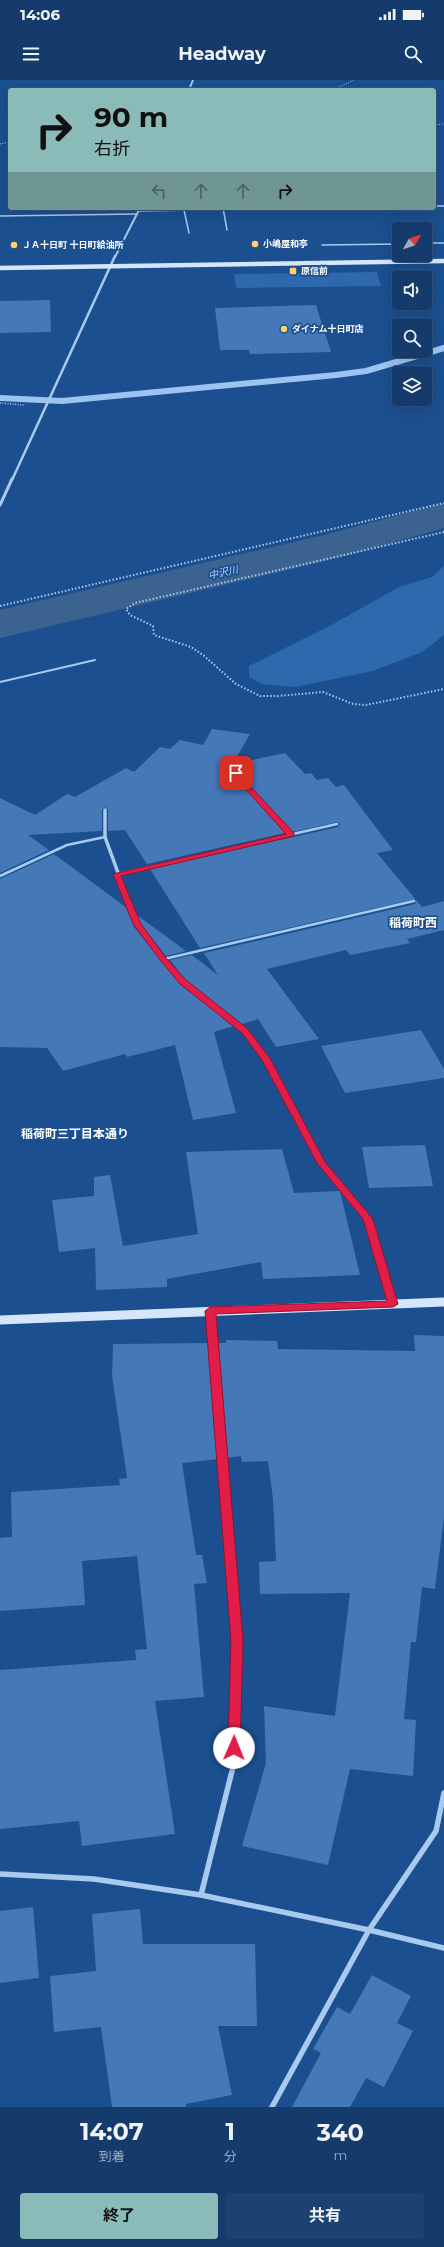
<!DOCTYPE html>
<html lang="ja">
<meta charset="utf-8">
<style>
body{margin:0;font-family:Montserrat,"Noto Sans JP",sans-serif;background:#1d4271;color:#f1f3f6;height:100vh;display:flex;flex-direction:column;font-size:15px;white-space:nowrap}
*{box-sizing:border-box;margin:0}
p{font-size:13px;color:#9dadc1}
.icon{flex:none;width:22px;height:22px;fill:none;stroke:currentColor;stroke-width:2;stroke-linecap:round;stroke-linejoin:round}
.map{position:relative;height:2027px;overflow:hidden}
.panel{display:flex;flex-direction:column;background:#143b6b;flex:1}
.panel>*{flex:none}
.banner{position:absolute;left:8px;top:8px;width:428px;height:122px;border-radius:4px;box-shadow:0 4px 16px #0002,0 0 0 1px #33557e;background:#8bbbb9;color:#111;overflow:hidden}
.needle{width:26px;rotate:51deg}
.buttons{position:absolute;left:392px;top:142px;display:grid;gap:8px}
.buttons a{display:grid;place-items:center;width:40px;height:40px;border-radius:4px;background:#143b6b;box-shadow:0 4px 16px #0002,0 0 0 1px #33557e;font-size:20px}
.pin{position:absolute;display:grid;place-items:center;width:34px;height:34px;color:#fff;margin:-17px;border-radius:8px;box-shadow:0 2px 6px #0006}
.me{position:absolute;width:44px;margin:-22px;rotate:1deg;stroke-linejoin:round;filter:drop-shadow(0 0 3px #0008)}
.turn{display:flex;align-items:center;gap:14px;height:84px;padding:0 20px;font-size:18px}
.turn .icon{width:52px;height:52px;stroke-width:2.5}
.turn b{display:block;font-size:28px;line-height:34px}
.lanes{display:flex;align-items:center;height:38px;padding:0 20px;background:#0003;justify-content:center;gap:20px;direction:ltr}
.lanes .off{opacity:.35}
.eta{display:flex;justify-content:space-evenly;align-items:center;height:68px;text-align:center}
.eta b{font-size:24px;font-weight:700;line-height:28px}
.primary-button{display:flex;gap:8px;margin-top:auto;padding:8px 20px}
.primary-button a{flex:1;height:46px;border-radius:4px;background:#8bbbb9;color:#111;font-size:16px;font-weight:700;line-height:46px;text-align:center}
.primary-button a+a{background:#1d4271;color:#f1f3f6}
.status{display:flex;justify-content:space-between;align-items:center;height:28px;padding:0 20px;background:#143b6b;direction:ltr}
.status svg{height:11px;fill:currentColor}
header{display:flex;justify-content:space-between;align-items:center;height:52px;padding:0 20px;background:#143b6b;font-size:18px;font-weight:700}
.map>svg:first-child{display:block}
</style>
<div class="status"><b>14:06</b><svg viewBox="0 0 49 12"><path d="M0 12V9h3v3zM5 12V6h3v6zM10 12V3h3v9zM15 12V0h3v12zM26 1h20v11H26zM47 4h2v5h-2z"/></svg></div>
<header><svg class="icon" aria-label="menu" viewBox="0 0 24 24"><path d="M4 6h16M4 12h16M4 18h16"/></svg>Headway<svg class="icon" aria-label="search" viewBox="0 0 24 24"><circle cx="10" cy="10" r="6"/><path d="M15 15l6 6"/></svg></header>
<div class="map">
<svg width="444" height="2027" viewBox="0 0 444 2027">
<rect width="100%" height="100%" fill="#1b4f8f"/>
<path fill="#2e69ad" d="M377,192L381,206L236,208L234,194Z
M444,486V555L422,572L373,591L295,607L262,604L249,597V586L337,542L399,507L432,497Z"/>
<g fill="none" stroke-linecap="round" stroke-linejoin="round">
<path stroke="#9cc4f0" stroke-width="6" d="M0,318L62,321L336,295L366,291L444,268"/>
<path fill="#3c6290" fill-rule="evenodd" d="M444,423V448L338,478L0,558V530L328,454Z"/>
</g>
<path fill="#4478b7" d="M50,220L51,252L0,253V221Z
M316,225L331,272L250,274L249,270H220L215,228Z
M212,649L250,654L233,684L285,673L305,694L311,693L317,700L328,698L336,707L344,705L393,770L377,773L422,827L444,821V850L407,859L410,863L350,875L346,870L267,889L319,959L276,967L258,939L242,944L185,900L170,880L192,875L218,895L204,873L415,824L416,819L200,868L150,789L338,747L340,744L338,742L292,752L236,690L234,695L285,753L147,784L125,750L108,751V730L105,727L102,730V751L28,755L49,770L0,793V718L35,735L67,714L75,717L126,688L134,692L160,667L170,669L180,660L203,665Z
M54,774L127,828L134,847L181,904L234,946L214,952L236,1033L193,1040L175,965L127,977L125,974L63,991L47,968L0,967V799Z
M137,835L186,871L166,876L140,843Z
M421,950L444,989V998L345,1013L321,966Z
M425,1065L433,1106L369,1108L362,1067Z
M282,1069L294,1113L340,1111L360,1195L263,1199L261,1182L167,1199V1207L96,1210L95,1168L59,1172L52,1120L94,1116V1097L110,1095L123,1166L198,1154L186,1072Z
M414,1255L444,1256V1437L435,1509L422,1507L416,1562H411L404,1639L416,1640L413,1696L350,1689L328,1785L242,1766L266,1683L264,1626L335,1636L350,1513L260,1514L259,1482L276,1481L273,1419L268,1381L242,1382L241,1376L226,1378L216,1263H226V1260L277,1261L278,1269L415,1271Z
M209,1263L218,1379L182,1383L196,1475H202L207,1503L194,1504L204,1617L155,1621L175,1754L82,1766L79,1741L0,1749V1590L136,1580L135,1570L147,1569L137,1476L82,1481L85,1525L0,1531V1458L12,1457L11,1412L120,1405L119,1399L127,1398L112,1296L113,1264Z
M33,1827L39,1898L0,1903V1831Z
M140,1829L143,1864H255L257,1946H218L232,2015L186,2024V2027H112L101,1947L54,1952L50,1896L96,1891L92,1834Z
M372,1895L411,1916L397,1943L413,1951L384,2007L366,1998L350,2027H292L321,1973L313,1969L337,1927L350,1934Z"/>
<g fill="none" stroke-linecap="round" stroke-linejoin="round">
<path stroke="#a9c9ee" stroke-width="1" stroke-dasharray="1 1.5" stroke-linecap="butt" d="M307,10L337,8L354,0
M434,45L444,44
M0,64L10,62"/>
<path stroke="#a9c9ee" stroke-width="1.5" stroke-dasharray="1 1.5" stroke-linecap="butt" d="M0,323L24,325"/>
<path stroke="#a9c9ee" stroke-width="2" stroke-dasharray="1.5 2" stroke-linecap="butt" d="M444,452L135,523L126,529L130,535L153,546L154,555L191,567L203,575L236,604L260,616H278L323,612L353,624L366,625L444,609
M0,526L444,423"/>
<path stroke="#a9c9ee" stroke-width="1.5" d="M434,126H444
M223,128L227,150
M184,130L189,153
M139,131L311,128
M0,136L137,134
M425,163H444
M322,165L399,164
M401,175L404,182"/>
<path stroke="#a9c9ee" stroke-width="2" d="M0,602L95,580"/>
<path stroke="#a9c9ee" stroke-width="2.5" d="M236,693L291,755
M117,794L337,744
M0,796L67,765L105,757
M164,879L414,821"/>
<path stroke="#a9c9ee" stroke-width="2" d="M189,10L193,0
M115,177L140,128"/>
<path stroke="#a9c9ee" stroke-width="2.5" d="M12,400L115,176"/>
<path stroke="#a9c9ee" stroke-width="3" d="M0,425L12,399"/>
<path stroke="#a9c9ee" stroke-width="3.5" d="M105,730V757L137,845L183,902L245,951L266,980L293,1030"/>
<path stroke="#a9c9ee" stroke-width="4.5" d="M292,1029L321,1083L368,1139L393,1223
M210,1231L230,1472"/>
<path stroke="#a9c9ee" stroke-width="5.5" d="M0,1794L94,1799L201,1815L369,1850L444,1868
M201,1815L234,1683L237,1561L230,1471
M272,2027L369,1850L436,1751L444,1713"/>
<path stroke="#d6e6fa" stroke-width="4.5" d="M0,188L444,181"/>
<path stroke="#d6e6fa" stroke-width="9" d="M0,1240L444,1222"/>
</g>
<path fill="#e11d48" stroke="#92132f" d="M236,691L294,753V756L121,796L141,844L166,878L186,900L248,949L271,980L325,1082L373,1139L398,1224L393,1227L216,1234L243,1561L240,1668L239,1672L234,1673L230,1672L228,1668L231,1561L205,1231L210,1227L387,1221L363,1139L317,1083L262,980L242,953L180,904L161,881L133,844L113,794L286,754L233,695L232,693Z"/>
<g fill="#ffd166" stroke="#1b4f8f" stroke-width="1.5">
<circle cx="255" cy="164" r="4"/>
<circle cx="14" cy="165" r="4"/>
<rect x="289" y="187" width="8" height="8" rx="2"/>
<circle cx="284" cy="249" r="4"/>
</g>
<g text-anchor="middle" stroke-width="3.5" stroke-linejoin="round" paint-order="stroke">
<g font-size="9" font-weight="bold" fill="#fff" stroke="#1b4f8f" text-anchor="start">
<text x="263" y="167">小嶋屋和亭</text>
<text x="22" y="168">ＪＡ十日町 十日町給油所</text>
<text x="301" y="194">原信前</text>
<text x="292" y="252">ダイナム十日町店</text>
</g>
<g font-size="10" font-style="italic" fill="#b5d3f5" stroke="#1b4f8f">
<text transform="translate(223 492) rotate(-13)" y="4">中沢川</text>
</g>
<g font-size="12" font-weight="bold" fill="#fff" stroke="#1b4f8f">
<text x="413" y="847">稲荷町西</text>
<text x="75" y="1058">稲荷町三丁目本通り</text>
</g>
</g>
</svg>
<div class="buttons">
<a><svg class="needle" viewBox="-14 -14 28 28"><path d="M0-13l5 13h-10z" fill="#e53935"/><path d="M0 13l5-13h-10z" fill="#9dadc1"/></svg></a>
<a><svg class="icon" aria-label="sound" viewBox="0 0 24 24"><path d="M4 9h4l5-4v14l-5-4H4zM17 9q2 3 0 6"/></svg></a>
<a><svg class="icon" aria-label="search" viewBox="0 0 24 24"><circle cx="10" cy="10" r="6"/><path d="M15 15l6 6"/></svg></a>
<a><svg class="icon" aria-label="layers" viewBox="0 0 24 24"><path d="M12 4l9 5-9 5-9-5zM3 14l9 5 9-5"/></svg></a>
</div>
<div class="pin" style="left:236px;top:693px;background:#d93025"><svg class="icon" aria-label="arrive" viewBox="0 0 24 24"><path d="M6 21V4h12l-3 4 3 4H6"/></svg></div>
<svg class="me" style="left:234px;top:1668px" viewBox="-20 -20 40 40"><circle r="19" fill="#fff"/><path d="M0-13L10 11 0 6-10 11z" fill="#e11d48"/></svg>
<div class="banner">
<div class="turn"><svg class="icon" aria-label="right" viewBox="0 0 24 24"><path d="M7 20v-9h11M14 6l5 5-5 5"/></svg><div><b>90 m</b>右折</div></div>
<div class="lanes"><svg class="icon off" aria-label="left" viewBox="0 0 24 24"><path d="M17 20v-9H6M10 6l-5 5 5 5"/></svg><svg class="icon off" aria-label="ahead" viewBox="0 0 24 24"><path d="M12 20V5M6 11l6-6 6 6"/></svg><svg class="icon off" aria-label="ahead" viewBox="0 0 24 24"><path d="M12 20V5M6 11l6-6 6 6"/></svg><svg class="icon" aria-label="right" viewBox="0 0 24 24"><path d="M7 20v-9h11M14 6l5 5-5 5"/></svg></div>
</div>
</div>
<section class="panel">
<div class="eta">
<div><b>14:07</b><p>到着</p></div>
<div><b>1</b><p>分</p></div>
<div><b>340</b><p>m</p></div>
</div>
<div class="primary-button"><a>終了</a><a>共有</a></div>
</section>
